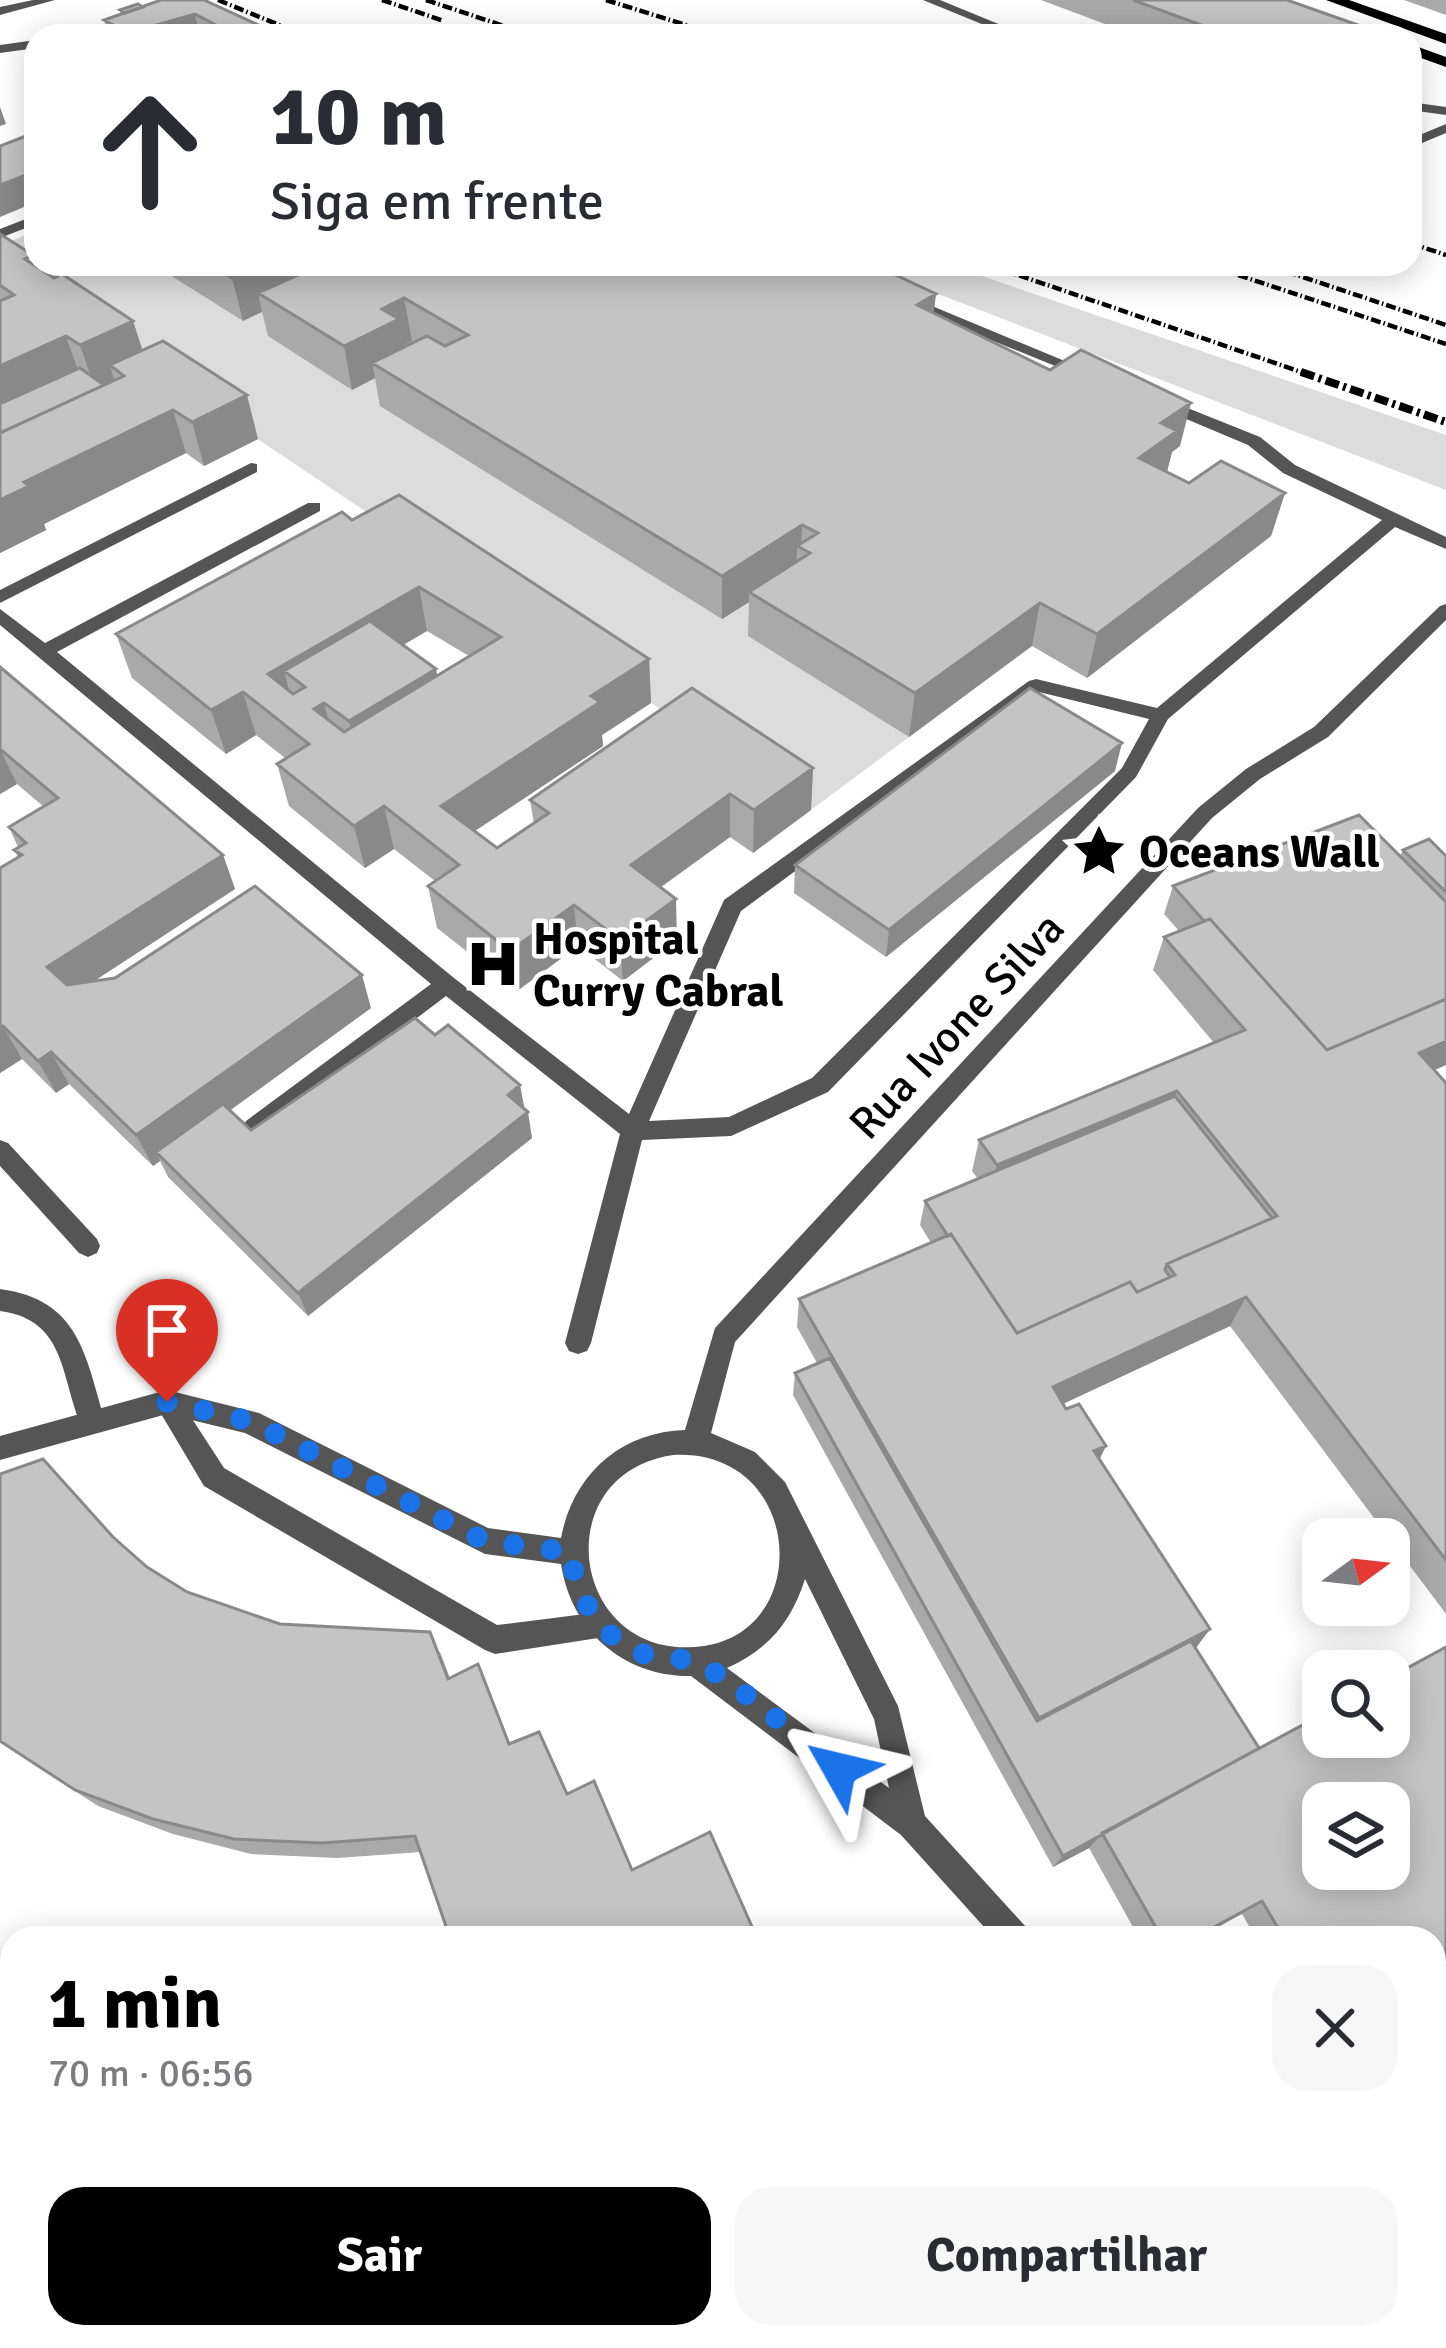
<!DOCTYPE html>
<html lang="pt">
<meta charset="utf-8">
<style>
body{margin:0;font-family:Signika,sans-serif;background:#f7f7f7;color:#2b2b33;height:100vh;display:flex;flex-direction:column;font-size:45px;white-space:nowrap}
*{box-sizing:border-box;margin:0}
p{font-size:39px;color:#7c7c81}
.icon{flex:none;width:66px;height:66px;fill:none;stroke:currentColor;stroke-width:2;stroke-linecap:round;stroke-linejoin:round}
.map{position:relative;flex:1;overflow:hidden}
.side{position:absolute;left:0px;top:1926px;width:1446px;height:423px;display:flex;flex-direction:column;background:#fff;border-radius:36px 36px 0 0;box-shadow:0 6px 30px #0003}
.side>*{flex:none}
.banner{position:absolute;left:24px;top:24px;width:1398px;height:252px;border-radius:36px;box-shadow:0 6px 30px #0003;background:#fff;color:#2b2b33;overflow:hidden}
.needle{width:78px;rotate:75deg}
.controls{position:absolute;left:1302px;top:1518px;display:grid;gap:24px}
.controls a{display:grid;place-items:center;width:108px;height:108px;border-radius:24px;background:#fff;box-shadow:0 6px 30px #0003;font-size:60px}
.pin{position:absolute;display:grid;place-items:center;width:102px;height:102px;color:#fff;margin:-123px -51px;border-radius:50% 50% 50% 0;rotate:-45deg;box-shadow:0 0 12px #0007}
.pin .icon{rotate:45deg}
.me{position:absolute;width:132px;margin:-66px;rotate:307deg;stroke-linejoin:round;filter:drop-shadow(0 0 9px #0008)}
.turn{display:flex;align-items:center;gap:42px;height:252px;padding:0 48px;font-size:54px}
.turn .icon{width:156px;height:156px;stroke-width:2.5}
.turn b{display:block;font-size:84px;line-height:102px}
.round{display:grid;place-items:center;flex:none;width:126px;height:126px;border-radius:36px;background:#f7f7f7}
.overview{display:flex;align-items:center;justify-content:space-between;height:204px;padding:0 48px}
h1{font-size:72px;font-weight:800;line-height:90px;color:#000}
.action{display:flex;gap:24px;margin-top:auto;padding:24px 48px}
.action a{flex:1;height:138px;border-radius:36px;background:#000;color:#fff;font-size:48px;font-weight:800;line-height:138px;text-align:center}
.action a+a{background:#f7f7f7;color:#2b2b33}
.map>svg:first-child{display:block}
</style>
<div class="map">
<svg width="1446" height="2348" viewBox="0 0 1446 2348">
<rect width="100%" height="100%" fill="#fff"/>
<path fill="#dcdcdc" d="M36,231V264H152L243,321L300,295L389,352L412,341L800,568L909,737L811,810L77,318L0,245Z
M861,264H947L1446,435V490Z"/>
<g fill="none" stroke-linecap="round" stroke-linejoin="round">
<path fill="#555" fill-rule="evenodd" d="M33,0H55L0,15V7Z
M36,40V48L0,53V45Z
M36,215V224L0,238V229Z
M898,296H908L1096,374L1082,377L898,302Z
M1153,399H1165L1260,437L1295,465L1446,537V549L1395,527L1168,719L1136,777L828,1092L731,1136L642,1140L591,1343L587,1351L578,1354L569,1351L565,1343L620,1134L446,996L262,1135H246L242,1128L246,1121L431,984L0,625V609L45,643L308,503H320V511L57,652L454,978L629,1114L724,900L1029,681L1036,679L1157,708L1382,520L1283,473L1248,445L1153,405ZM1039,692L1149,719L1122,768L812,1078L729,1117L649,1121L741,911Z
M251,463L257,464V472L0,603V590Z
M0,1140L8,1143L97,1239L100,1246L97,1253L88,1257L79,1253L0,1166Z
M0,1289C80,1300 85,1355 105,1421L101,1430L92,1433L83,1430C60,1379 68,1320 0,1311Z
M167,1390L176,1394L224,1468L497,1625L601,1612L611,1616L615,1626L611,1636L495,1654L485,1650L204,1486L154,1402L158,1394Z"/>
<path fill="#555" fill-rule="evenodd" d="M923,0H940L1028,36H1011Z
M1410,102L1446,107V115L1410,110Z
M1446,124V133L1410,148V139Z
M1446,604V620L1328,737L1260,779L1212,818L735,1342L711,1433L755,1452L785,1482L898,1706L925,1816L1026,1927L1031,1938H994L901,1835L691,1676C623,1677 571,1630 561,1564L485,1554L245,1433L167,1414L0,1460V1436L167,1390L259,1413L488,1528L561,1538C573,1474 621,1432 685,1430L715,1328L1198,808L1246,769L1314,727L1440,606ZM673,1455C803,1448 815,1630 704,1646C571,1665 543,1474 673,1455ZM805,1579L874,1719L889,1788L727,1668C768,1650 792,1621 805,1579Z
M1233,2337H1269L1270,2348H1234Z
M1377,2337H1421L1426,2348H1382Z"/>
<path fill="#000" fill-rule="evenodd" d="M1326,0H1349L1446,34V44Z
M1410,44L1446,57V67L1410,54Z"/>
<path stroke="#000" stroke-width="4.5" stroke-dasharray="10 3 1.5 3" stroke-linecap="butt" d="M218,0L306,36
M382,0L444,21
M426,0L534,36
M606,0L721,36
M1410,243L1446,255
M986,264L1310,375
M1205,264L1446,344
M1270,266L1446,325"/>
<path stroke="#000" stroke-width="8" stroke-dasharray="14 4.5 3 4.5" stroke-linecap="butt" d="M1301,372L1446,422"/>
</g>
<path fill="#a9a9a9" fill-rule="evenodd" d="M160,0L280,36H205L199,33L188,36H108L104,20L121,14L120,10L143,7Z
M1041,0H1287L1389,36H1137Z
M1404,0H1446V15Z
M0,234L36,266L54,278L133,321L142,350L258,439L204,466L186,453L44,524L46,530L0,553Z
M152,264H872L933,313L1180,446L1172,452L1167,472L1189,483L1285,493L1271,536L1087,678L1032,646L909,737L748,636L749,602L722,619L380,406L375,378L352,390L268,336L262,312L243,321Z
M352,520L649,659L651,703L602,735L603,746L475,831L497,848L534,824L530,800L813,768L811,810L753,853L730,837L661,887L677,940L623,981L578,946L517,991L437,928L428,886L435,881L394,849L365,868L289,806L277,764L285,758L256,735L226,754L132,678L116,634ZM427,631L469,656L438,675L403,645Z
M0,667L223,855L235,889L94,981L371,1008L230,1110L251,1130L524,1109L532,1138L308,1316L168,1177L160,1161L153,1166L69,1084L56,1093L22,1059L0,1073V868L18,857L14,850L18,847L9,827L44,807L17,784L0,794Z
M1115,771L886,957L794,893L795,865Z
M1403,850L1446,856V1065L1434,1070L1446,1083V1614L1230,1326L1063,1404L1210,1629L1196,1648L1259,1748L1446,1647V2149L1434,2130V1938H1256L1242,1914L1198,1938H1139L1089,1848L1053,1867L793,1395L795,1373L817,1363L797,1327L799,1299L931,1243L920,1225L925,1201L978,1179L972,1171L979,1140L1214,1043L1153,970L1164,937L1179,931L1164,914L1173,886L1400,856Z
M0,1474L113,1537L147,1567L187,1592L280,1624L440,1652L450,1678L509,1744L567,1794L632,1870L757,1938L421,1852L337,1858L251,1854L173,1834L98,1806L0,1742Z"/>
<path fill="#898989" d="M195,14L199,33L188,36H128V33Z
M0,107L6,124L0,126Z
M36,171V202L0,217V185Z
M264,264H293L300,295L258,293L262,312L243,321L232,278Z
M936,294L931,338L917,305Z
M404,298L412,341L404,345L407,363H372L375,378L352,390L344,346L382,309Z
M133,321L147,364L110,365L114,379L95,389L80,345Z
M66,336L81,379L0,417V366Z
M247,395L258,439L204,466L192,422Z
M1191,403L1180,446L1172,452L1166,475L1139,458L1161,423Z
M173,410L186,453L44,524L46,530L0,553V500L24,482Z
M1285,493L1271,536L1087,678L1097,634Z
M802,525L801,548L797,546L796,571L749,592V602L722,619V576Z
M419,587L427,631L308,700L305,687L284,671L294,709L268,674Z
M1040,603L1032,646L909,737L915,693Z
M649,659L651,703L602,735L603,746L449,848L441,806L591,696Z
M436,669L444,713L360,764L349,721Z
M243,692L256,735L226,754L211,710Z
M324,703L335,746L314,709Z
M1122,743L1115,771L886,957L889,930Z
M0,749L17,784L0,794Z
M813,768L811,810L753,853L754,810Z
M730,794V837L633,907L631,865Z
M384,806L394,849L365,868L354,826Z
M223,855L235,889L65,1000L47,967Z
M676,899L677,940L623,981L620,940Z
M574,905L578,946L517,991L510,951Z
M362,975L371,1008L163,1159L156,1152L160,1161L153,1166L136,1135Z
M3,1026L22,1059L0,1073V1028Z
M1446,1041V1065L1400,1085L1419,1053Z
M51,1052L69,1084L56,1093L38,1061Z
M520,1085L525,1111L508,1095Z
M1177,1091L1165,1122L990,1196L997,1165Z
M528,1112L532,1138L308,1316L298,1293Z
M1246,1297L1230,1326L1043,1413L1053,1387Z
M1106,1446L1094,1471V1451Z
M1210,1629L1194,1650L1029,1736L1039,1718Z
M1100,1836L1089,1848L1053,1867L1063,1856Z
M1262,1901L1198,1938H1194Z"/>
<path fill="#c4c4c4" stroke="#898989" stroke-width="3" fill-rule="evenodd" d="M161,0H204L280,35L237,36L195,14L128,33L104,20Z
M1133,0H1287L1389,36H1231Z
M138,4L143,7L125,13L120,10Z
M36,132V171L0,185V146Z
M0,234L33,255L25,259L54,278L62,274L133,321L80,345L66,336L0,366V301L14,295L0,285Z
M209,264H264L232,278Z
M311,264H872L936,294L917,305L1050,370L1081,350L1191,403L1161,423L1177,431L1139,458L1189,483L1221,461L1285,493L1097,634L1040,603L915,693L749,592L810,553L797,546L818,533L802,525L722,576L372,363L427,336L445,346L468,335L404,298L382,309L399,319L344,346L258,293L316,267Z
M163,341L247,395L192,422L173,410L24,482L29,486L0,500V433L124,376L110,365Z
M80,368L104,385L0,433V404Z
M399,495L649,659L591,696L600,702L441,806L497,848L549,813L530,800L692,688L813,768L754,810L730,794L631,865L676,899L620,940L574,905L510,951L428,886L459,865L384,806L354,826L277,764L309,744L243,692L211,710L116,634L342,512L352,520ZM419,587L501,637L344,732L314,709L324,703L349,721L436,669L370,621L284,671L305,687L293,694L268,674Z
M0,667L223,855L47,967L67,985L115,978L255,886L362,975L136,1135L51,1052L38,1061L3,1026L0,1028V868L22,855L14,850L26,843L9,827L58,798L0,749Z
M1030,688L1122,743L889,930L795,865Z
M1359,815L1446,902V999L1327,1050L1210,919L1204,921L1173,886Z
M1429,839L1446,856V892L1403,850Z
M1210,919L1327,1050L1446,999V1041L1419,1053L1446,1083V1560L1246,1297L1053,1387L1066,1409L1079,1404L1106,1446L1094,1451L1210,1629L1039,1718L799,1299L951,1234L1017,1333L1130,1282L1137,1292L1175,1275L1167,1264L1277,1216L1177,1091L997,1165L979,1140L1245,1030L1164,937Z
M415,1018L435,1035L448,1025L520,1085L508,1095L528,1112L298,1293L156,1152L223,1104L251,1130Z
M1175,1096L1272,1218L1167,1264L1165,1270L1170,1277L1137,1292L1130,1282L1017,1333L951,1234L948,1236L925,1201Z
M830,1358L1037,1721L1191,1641L1259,1748L1063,1856L795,1373Z
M43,1459L113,1537L147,1567L187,1592L280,1624L430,1632L448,1679L478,1664L509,1744L539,1732L567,1794L594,1781L632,1870L710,1832L757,1938H450L415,1836L322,1843L234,1839L153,1819L75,1790L0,1741V1474Z
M1446,1647V2118L1434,2126V1938H1284L1262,1901L1194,1938H1162L1102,1833L1323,1714V1737H1389V1678ZM1323,1803H1389V1869H1323Z
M108,2337H1033L1038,2348H87Z"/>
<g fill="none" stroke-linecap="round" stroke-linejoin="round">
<path stroke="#1a73e8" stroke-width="21" stroke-dasharray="0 37.8" d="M167,1402L250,1421L485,1541L570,1552C577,1602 606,1649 660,1658C672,1660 686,1657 697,1662C739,1684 799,1739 839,1769"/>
</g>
<defs>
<symbol id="sight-bare" viewBox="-9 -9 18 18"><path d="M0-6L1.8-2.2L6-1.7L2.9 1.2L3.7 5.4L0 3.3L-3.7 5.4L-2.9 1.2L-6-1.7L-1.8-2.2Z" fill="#000" stroke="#fff" stroke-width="2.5" paint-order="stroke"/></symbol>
<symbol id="hospital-bare" viewBox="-9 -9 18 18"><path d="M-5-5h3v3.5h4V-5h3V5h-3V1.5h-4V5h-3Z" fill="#000" stroke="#fff" stroke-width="2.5" paint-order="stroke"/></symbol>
</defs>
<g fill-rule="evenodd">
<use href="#sight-bare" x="1061" y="813" width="76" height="76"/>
<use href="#hospital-bare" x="455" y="926" width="76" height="76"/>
</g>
<g text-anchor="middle" stroke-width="9" stroke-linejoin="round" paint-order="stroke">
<g font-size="45" font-weight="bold" fill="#000" stroke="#fff" text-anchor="start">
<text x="1139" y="867">Oceans Wall</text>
<text x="533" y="954">Hospital<tspan x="533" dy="52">Curry Cabral</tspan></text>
</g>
<g font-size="45" fill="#000" stroke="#fff">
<text transform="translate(956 1025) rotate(-47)" y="16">Rua Ivone Silva</text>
</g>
</g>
</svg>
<div class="controls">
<a><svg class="needle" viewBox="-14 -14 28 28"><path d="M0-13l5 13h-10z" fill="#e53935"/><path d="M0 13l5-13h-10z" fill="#7c7c81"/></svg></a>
<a><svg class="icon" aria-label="search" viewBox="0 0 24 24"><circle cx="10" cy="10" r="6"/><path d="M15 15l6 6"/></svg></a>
<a><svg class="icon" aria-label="layers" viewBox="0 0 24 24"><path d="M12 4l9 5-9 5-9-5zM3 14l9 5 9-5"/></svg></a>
</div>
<div class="pin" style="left:167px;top:1402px;background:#d93025"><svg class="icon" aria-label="arrive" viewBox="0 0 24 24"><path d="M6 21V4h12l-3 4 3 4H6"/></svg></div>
<svg class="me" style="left:839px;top:1769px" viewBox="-20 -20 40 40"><path d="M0-17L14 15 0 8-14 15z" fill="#1a73e8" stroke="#fff" stroke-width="4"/></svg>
<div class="banner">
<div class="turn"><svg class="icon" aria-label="ahead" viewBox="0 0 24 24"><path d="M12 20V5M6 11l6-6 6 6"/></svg><div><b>10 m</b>Siga em frente</div></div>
</div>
<section class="side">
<div class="overview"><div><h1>1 min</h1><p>70 m · 06:56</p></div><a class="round"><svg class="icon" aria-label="close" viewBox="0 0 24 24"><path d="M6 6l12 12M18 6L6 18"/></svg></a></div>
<div class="action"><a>Sair</a><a>Compartilhar</a></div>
</section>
</div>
